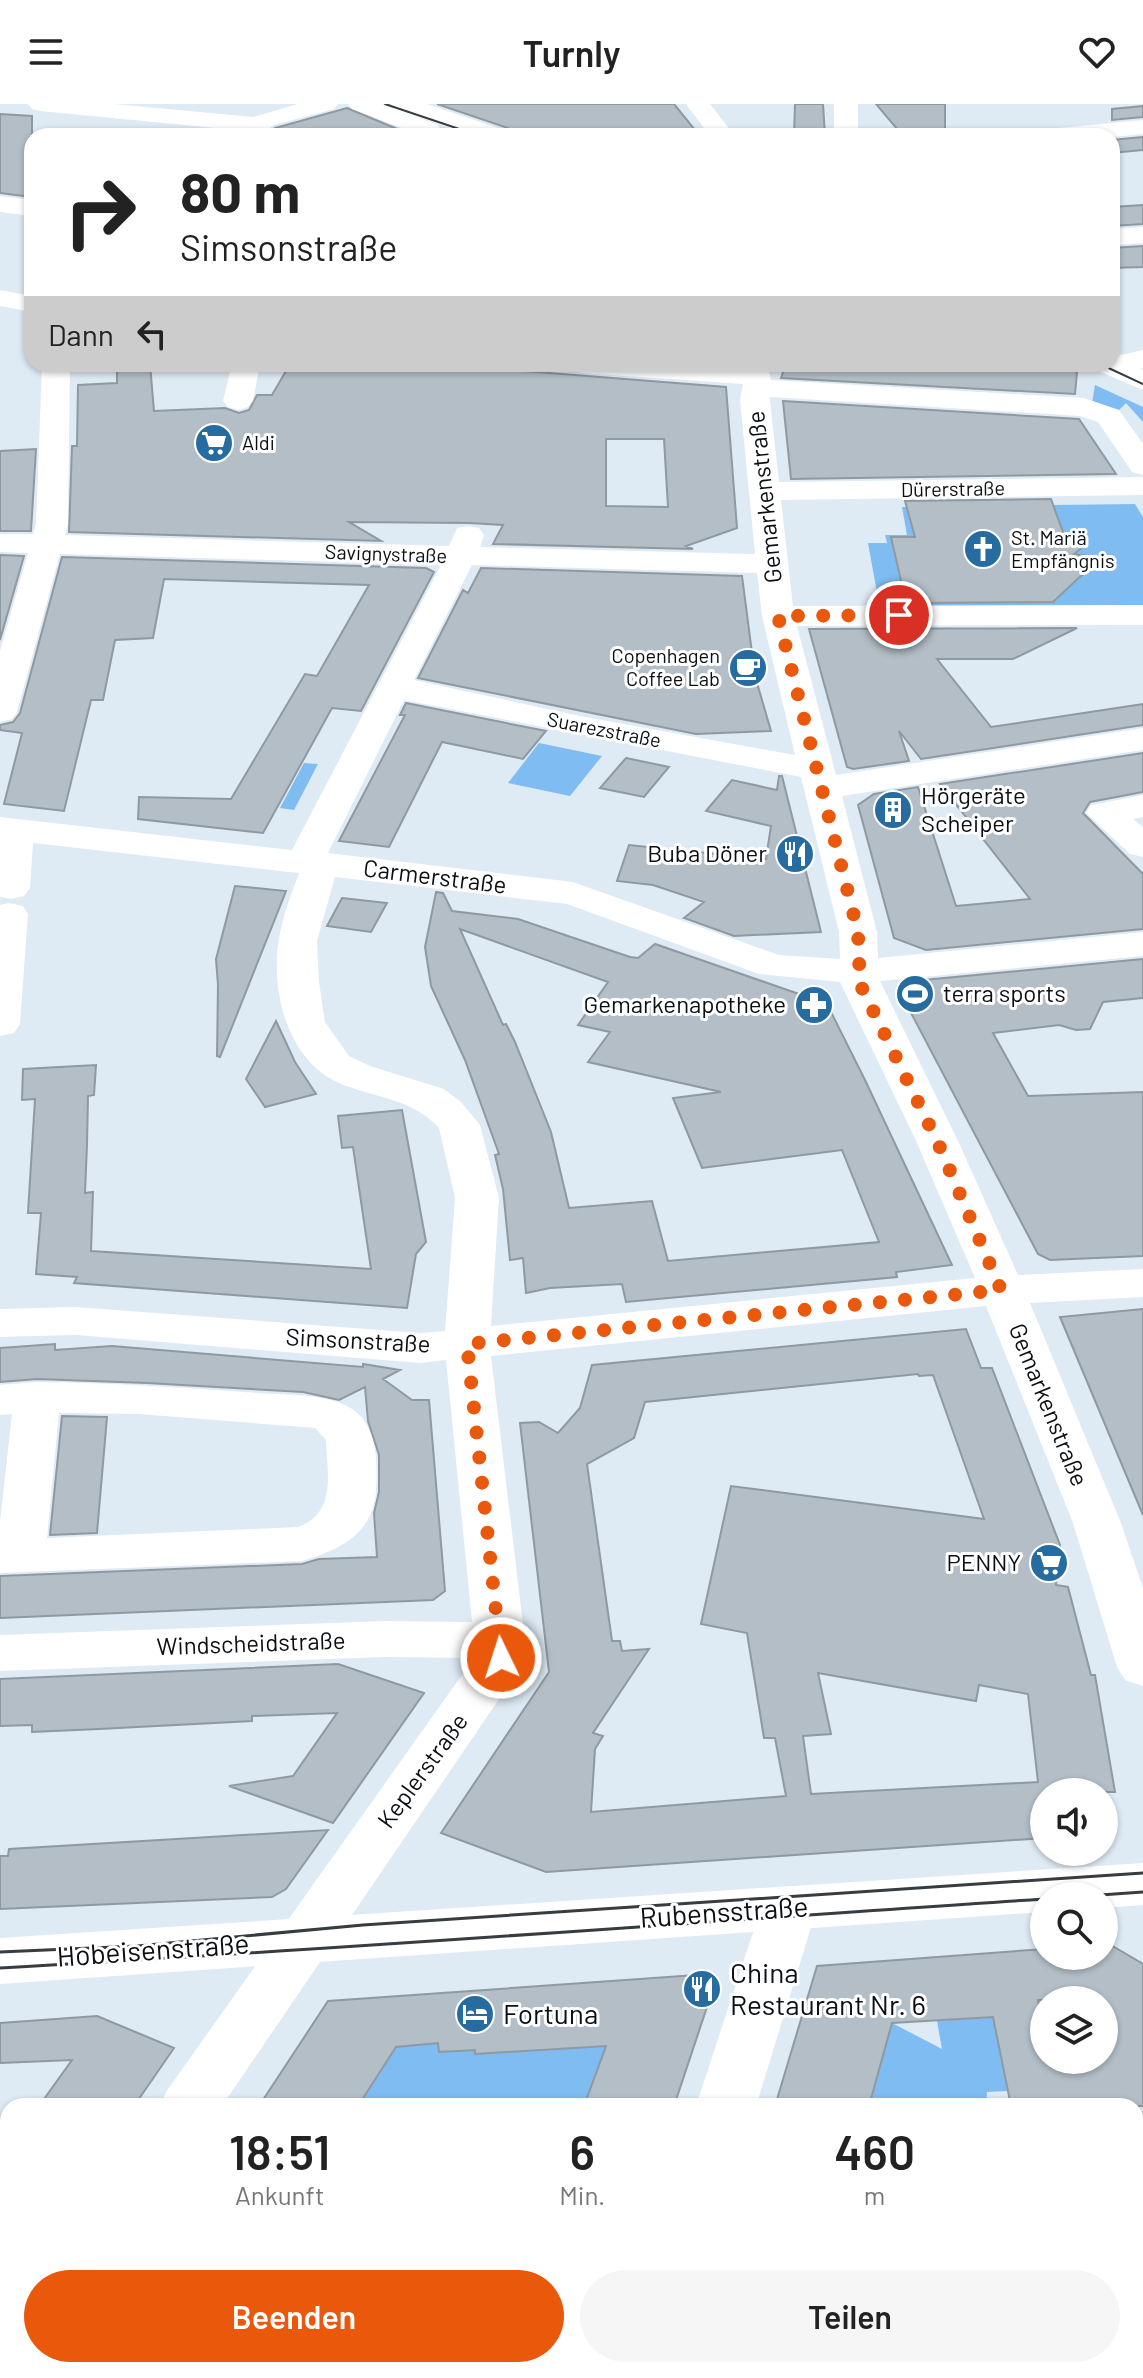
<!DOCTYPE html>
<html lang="de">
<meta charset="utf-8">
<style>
body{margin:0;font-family:Barlow,sans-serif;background:#f6f6f6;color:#222;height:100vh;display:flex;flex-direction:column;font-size:30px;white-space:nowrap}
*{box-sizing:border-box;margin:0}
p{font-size:26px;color:#767676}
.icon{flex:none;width:44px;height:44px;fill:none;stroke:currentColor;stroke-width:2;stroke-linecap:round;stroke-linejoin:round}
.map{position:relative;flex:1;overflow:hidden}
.drawer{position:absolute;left:0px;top:1994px;width:1144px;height:280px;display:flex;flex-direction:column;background:#fff;border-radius:24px 24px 0 0;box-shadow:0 2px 6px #0004}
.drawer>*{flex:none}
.guide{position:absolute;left:24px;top:24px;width:1096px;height:244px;border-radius:24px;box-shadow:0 2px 6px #0004;background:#fff;color:#222;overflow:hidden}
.buttons{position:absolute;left:1030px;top:1674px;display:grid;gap:16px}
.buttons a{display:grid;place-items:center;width:88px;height:88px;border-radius:50%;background:#fff;box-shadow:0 2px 6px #0004;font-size:40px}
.pin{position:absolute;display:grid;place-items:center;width:68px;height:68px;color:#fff;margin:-34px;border:4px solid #fff;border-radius:50%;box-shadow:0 2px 8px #0007}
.me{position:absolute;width:88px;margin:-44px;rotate:356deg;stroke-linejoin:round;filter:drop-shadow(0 0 6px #0008)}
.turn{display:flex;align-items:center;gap:28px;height:168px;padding:0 24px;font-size:36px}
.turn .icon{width:104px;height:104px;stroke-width:2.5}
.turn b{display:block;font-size:56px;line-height:68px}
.then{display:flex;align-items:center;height:76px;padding:0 24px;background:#0003;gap:16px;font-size:30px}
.eta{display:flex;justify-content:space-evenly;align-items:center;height:136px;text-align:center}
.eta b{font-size:48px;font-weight:600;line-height:56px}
.primary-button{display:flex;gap:16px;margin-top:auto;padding:16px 24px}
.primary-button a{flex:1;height:92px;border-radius:48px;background:#ea580c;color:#fff;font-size:32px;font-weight:600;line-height:92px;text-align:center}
.primary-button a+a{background:#f6f6f6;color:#222}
header{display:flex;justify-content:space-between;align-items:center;height:104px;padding:0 24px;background:#fff;font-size:36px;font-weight:600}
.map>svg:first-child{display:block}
</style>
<header><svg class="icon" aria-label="menu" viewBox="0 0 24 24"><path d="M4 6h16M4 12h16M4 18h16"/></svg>Turnly<svg class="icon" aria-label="heart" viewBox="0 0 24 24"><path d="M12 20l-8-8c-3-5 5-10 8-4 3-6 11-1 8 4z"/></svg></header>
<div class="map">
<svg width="1143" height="2274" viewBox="0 0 1143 2274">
<rect width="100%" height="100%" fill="#deeaf4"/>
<path fill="#7fbcf1" d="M1095,281L1143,303V318L1126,299L1119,306L1092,299Z
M1135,400L1143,413V503L880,505L868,439H887L885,431H907L902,403Z
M539,639L602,652L570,692L508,679Z
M304,659L318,660L294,706L280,704Z
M1037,1894L1044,1896V1956H1096L1004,1964L1008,1987L987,1988L986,2002H869L892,1919L942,1945L937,1917L1002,1912Z
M618,1929L601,1976L594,1975L584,2002H358L394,1945L386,1941L432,1930L475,1946V1950Z
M387,2266H487L484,2274H384Z
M798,2266H938L936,2274H796Z"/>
<path fill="#b3bec7" stroke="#8f99a2" stroke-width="2" fill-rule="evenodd" d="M437,0H674L700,32H513L508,24Z
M795,0H823L825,32H794Z
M876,0H945V32H903Z
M1143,2V13L1112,16V5Z
M347,4L414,32H274L275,24Z
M0,10L32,12V93L0,89Z
M1143,33V46L1112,49V36Z
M1143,101V120L1112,122V103Z
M1143,142V163L1112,164V144Z
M117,260H150L154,307L225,304L239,309L249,306L257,291H272L290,260H437L726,283L737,424L686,442L693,445L493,440L503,421L469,419L349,418L381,437L69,428L72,342H77L78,281L117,279ZM606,335H664L668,403L606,402Z
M786,260H1060L1077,268L1075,290L781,274Z
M783,297L1079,315L1116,370L791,375Z
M36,345L31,427H0V347Z
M1051,395L1063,428L1084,442L1074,450L1100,454L1053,498L906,499L891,433H915L905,397Z
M0,451L24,452L0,536Z
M62,453L426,464L434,468L361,607L332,604L263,729L138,715L139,693L231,695L305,570L317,572L369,481L164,475L153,534L115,536L103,596H91L64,707L4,700L22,629L0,626V621L13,618L20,609Z
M481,464L742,472L755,572L771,627L696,630L418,574L463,486L468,489Z
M1077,524L1013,555H937L991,623L1143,600V621L921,655L899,627L909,657L853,665L847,663L809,525Z
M406,599L546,627L523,655L442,638L389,743L339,737L405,611H400Z
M1143,649V688L1090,698L1083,709L1143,770V825L926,846L894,834L858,701L874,690L918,683L956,802L1030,795L940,680Z
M626,654L669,663L644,693L600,684Z
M779,672H782L821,828L734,832L684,814L704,798L653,781L617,777L629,741L766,755L771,722L706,707L732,676L777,686Z
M235,782L286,787L220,953L217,952L218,881L216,855Z
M436,788L443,789L452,807L518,815L630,853L638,854L655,840L822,898L829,904L865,976L952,1161L896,1168L897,1173L626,1198L622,1180L550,1184L526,1189L523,1154L510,1156L503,1085L495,1051L499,1050L465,956L431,882L425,843ZM460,825L608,878L578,921L610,928L588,958L721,988L673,994L702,1064L842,1046L879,1138L668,1157L652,1097L569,1104L551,1028L515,938L506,920L503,921Z
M342,794L387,799L371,828L327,822Z
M1143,855V894L1103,898L1090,925L1076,926L1059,921L993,929L1028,992L1143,988V1152L1050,1156L1038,1150L900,888L913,877Z
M276,917L295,958L316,990L265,1003L246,975Z
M96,961L94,991L88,992L87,1041L85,1089L93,1088L91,1147L371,1165L353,1043L342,1044L338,1012L402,1006L426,1138L416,1150L407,1204L74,1179L77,1173L36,1170L41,1109H28L35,995L22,996L23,965Z
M1143,1205V1411L1060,1213Z
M966,1225L981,1264H992L1060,1441L1056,1481L1068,1483L1091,1571H1095L1115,1688H1044V1734L546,1768L441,1729L549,1568L520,1319L539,1318L558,1329L580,1304L592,1261ZM918,1270L919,1272L933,1271L984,1415L731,1382L701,1520L747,1529L764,1634H775L786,1692L591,1708L595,1645L603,1632L593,1629L649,1545L622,1547L620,1537H612L587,1360L634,1334L645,1298ZM818,1569L976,1597L979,1581L1028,1590L1038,1678L811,1690L803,1632L831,1630Z
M55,1240V1246L112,1242L363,1263V1260L400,1266L383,1275L412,1296H429L445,1487L433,1496L0,1514V1472L302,1460L319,1455L377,1453L374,1409L379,1388V1351L368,1317L365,1283L339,1296L303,1288L147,1279L37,1275L0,1278V1244Z
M62,1312L107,1313L97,1429L50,1431Z
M338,1560L424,1589L333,1719L229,1682L293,1672L337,1609L252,1612V1617L99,1625L32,1628V1621L0,1622V1575Z
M328,1726L286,1785L272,1793L0,1805V1752H8L9,1745Z
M1104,1837L1143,1860V2002H1011L993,1913L892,1919L869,2002H775L817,1862L1044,1845V1852H1104ZM1038,1896H1104V1956H1044V1926Z
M696,1871L712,1888L674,2002H584L606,1942L475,1950V1946L439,1948L438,1939L396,1943L358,2002H259L328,1897Z
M97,1912L174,1944L134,2002H39L72,1956L0,1959V1919Z"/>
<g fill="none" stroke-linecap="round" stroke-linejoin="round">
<path stroke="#bec9d2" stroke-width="57" stroke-dasharray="57 28" stroke-linecap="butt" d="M1136,2036H1143"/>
<path fill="#fff" fill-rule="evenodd" d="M28,0H114L253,13L298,0H338L334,5L274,21L259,32H232L236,26L40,7L32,5Z
M686,0H710L735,32H710Z
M834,0H858V32H834Z
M1143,16V30L1112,33L1036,32L1039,27L1048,25Z
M0,92L32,96V112L0,108Z
M1143,123V139L1112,141V125Z
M0,186L32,192V208L0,202Z
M1143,246V264L1110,271L1100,268L1096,262L1112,260V253Z
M42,260H70L68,420L65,431L449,442L457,424L468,422L479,424L484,431L480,443L755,450L740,296L743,280L582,269L572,266L568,260H767L771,276L1084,294L1119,306L1143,340V371L1132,368L1098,318L1080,312L770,293V296L779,378L1143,373V391L781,396L793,502L1143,501V521L797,522L836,671L1143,624V646L842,692L877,828L878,854L1143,828V852L880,877L959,1039L1018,1171L1143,1165V1193L1030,1199L1121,1419L1143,1484V1582L1125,1576L1117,1563L1073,1419L986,1202L491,1252L527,1554L222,2002H159L168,1985L474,1554L385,1553L0,1567V1531L385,1517L472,1518L446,1256L420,1259L76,1231L0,1233V1205L76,1203L420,1229L445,1227L455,1094L439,1024C412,994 374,994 339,979C287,956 270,886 279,834C283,812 291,790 299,769L33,739L30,784L24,792L11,795L0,793V713L292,746L441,461L60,450L17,608L12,615L0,618V547L28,449L0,448V430H33L36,420ZM472,461L757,469L762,512L795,651L580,612L414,576ZM404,596L801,673L839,828L840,855L779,851L573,778L328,749ZM335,773L567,800L759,870L840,878L917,1039L975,1174L491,1222L499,1094L480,1021L461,998L444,985L370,962L349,952L325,918L319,878L317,837Z
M232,260H260L253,297L248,303L238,306L228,303L223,297Z
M1143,691V713L1133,715L1143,723V753L1130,750L1086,709L1091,701Z
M9,799L23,802L28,810L20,920L14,929L0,932V801Z
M37,1278C110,1279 183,1283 256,1289C285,1291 321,1289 347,1302C378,1318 378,1357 376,1388C372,1431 339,1446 302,1457L0,1469V1417L12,1310L0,1311V1281ZM59,1309L139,1310L315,1324L326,1336C327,1369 337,1409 298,1423L47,1434Z
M789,1782L809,1789L817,1804L756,2002H696L761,1804L769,1789Z
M8,2234V2266H39L35,2274H0V2237Z
M611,2266H675L672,2274H608Z"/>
<path fill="#fff" fill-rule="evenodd" d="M348,0H382L394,5L391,0H427L507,27L510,32H474L404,8L438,21L441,26L438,31H420L352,5Z
M1112,253L1143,266V286L1096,266L1092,260H1112Z
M1143,1759V1801L1104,1804V1792H1044V1808L0,1880V1834Z"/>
<path stroke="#373c41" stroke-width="2" d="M385,0L480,32
M1100,260L1143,280"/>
<path stroke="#373c41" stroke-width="3" d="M1086,1792L1143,1788
M0,1848L137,1842L363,1821L1143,1769
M0,1864C348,1845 696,1818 1044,1795"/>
</g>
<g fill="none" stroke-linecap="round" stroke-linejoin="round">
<path stroke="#ea580c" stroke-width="14" stroke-dasharray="0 25.2" d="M501,1554L467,1240L1001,1186L938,1039L860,880L858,828L778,512L899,511"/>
</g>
<defs>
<symbol id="supermarket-disc" viewBox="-11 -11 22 22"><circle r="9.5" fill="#266ca0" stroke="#fff"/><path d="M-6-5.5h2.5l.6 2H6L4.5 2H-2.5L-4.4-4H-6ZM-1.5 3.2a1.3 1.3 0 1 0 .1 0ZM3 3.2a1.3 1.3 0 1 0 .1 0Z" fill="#fff"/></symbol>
<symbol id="church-disc" viewBox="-11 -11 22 22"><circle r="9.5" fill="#266ca0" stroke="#fff"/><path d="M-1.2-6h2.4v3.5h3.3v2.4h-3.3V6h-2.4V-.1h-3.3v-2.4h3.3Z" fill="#fff"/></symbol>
<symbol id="cafe-disc" viewBox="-11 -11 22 22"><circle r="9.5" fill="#266ca0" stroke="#fff"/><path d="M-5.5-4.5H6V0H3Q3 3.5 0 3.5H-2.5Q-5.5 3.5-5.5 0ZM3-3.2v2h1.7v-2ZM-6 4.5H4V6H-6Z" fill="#fff"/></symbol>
<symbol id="building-disc" viewBox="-11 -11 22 22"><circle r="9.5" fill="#266ca0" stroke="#fff"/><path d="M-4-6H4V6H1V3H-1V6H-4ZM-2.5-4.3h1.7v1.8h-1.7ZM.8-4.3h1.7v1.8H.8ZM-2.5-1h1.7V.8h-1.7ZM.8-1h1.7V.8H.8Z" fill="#fff"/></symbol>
<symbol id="restaurant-disc" viewBox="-11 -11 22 22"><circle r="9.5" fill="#266ca0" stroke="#fff"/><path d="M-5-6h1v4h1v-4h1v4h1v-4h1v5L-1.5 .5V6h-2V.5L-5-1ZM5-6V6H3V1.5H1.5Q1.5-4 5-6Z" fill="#fff"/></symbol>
<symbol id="stadium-disc" viewBox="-11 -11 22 22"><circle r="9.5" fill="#266ca0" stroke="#fff"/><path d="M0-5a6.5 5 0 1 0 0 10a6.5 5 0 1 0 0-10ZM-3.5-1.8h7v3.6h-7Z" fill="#fff"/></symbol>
<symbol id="pharmacy-disc" viewBox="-11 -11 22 22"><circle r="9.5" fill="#266ca0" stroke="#fff"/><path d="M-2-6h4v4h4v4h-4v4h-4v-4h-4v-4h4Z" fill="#fff"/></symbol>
<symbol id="hotel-disc" viewBox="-11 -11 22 22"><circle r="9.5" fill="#266ca0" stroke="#fff"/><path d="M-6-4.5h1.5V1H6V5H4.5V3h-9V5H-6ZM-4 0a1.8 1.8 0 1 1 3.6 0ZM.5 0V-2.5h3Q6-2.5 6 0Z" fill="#fff"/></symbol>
</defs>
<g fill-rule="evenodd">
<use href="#supermarket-disc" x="192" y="317" width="44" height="44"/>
<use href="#church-disc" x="961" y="423" width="44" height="44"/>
<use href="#cafe-disc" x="726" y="542" width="44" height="44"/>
<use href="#building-disc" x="871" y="684" width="44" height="44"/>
<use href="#restaurant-disc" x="773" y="728" width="44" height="44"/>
<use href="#stadium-disc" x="893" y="868" width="44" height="44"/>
<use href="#pharmacy-disc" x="792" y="879" width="44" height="44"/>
<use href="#supermarket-disc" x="1027" y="1437" width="44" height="44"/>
<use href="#restaurant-disc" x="680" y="1863" width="44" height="44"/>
<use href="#hotel-disc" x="453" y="1888" width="44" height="44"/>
</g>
<g text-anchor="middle" stroke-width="6" stroke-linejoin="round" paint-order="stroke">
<g font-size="20" fill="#0b0f12" stroke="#fff" text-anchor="start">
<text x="242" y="346">Aldi</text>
<text x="1011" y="441">St. Mariä<tspan x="1011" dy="23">Empfängnis</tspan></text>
<text x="720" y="559" text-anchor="end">Copenhagen<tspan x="720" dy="23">Coffee Lab</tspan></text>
</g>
<g font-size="20" fill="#0b0f12" stroke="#fff">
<text transform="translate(953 385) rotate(-1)" y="7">Dürerstraße</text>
<text transform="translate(386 450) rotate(2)" y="7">Savignystraße</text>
<text transform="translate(604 626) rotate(11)" y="7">Suarezstraße</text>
</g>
<g font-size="24" fill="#0b0f12" stroke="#fff">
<text transform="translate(765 393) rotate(-96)" y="8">Gemarkenstraße</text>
<text transform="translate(435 773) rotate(7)" y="8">Carmerstraße</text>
<text transform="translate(358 1237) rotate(3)" y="8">Simsonstraße</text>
<text transform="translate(1048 1301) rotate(68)" y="8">Gemarkenstraße</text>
<text transform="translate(251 1540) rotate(-2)" y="8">Windscheidstraße</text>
<text transform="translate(423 1667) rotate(-54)" y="8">Keplerstraße</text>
</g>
<g font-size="24" fill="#0b0f12" stroke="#fff" text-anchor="end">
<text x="921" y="700" text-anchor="start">Hörgeräte<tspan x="921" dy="28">Scheiper</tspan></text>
<text x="767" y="758">Buba Döner</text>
<text x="943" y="898" text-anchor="start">terra sports</text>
<text x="786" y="909">Gemarkenapotheke</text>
<text x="1021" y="1467">PENNY</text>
</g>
<g font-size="28" fill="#0b0f12" stroke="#fff">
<text transform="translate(724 1808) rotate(-4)" y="10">Rubensstraße</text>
<text transform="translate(153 1846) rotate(-4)" y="10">Hobeisenstraße</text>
</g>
<g font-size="28" fill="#0b0f12" stroke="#fff" text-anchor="start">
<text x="730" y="1879">China<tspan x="730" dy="32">Restaurant Nr. 6</tspan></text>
<text x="503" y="1920">Fortuna</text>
</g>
</g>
</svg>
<div class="buttons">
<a><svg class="icon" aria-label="sound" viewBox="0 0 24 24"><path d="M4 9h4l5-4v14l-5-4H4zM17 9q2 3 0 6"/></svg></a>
<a><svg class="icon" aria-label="search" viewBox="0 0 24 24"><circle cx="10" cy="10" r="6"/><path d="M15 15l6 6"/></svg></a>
<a><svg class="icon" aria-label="layers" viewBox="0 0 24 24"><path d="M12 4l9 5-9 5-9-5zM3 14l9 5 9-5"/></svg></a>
</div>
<div class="pin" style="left:899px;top:511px;background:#d93025"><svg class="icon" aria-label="arrive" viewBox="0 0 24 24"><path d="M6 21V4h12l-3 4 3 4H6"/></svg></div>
<svg class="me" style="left:501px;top:1554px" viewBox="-20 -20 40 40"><circle r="17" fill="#ea580c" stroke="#fff" stroke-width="3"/><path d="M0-11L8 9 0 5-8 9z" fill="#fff"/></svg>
<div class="guide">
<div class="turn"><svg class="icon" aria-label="right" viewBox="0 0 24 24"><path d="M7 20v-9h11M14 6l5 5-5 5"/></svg><div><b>80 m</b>Simsonstraße</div></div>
<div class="then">Dann<svg class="icon" aria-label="left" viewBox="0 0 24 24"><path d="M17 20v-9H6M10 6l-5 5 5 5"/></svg></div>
</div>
<section class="drawer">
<div class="eta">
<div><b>18:51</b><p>Ankunft</p></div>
<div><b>6</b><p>Min.</p></div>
<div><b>460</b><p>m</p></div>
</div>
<div class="primary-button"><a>Beenden</a><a>Teilen</a></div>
</section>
</div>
